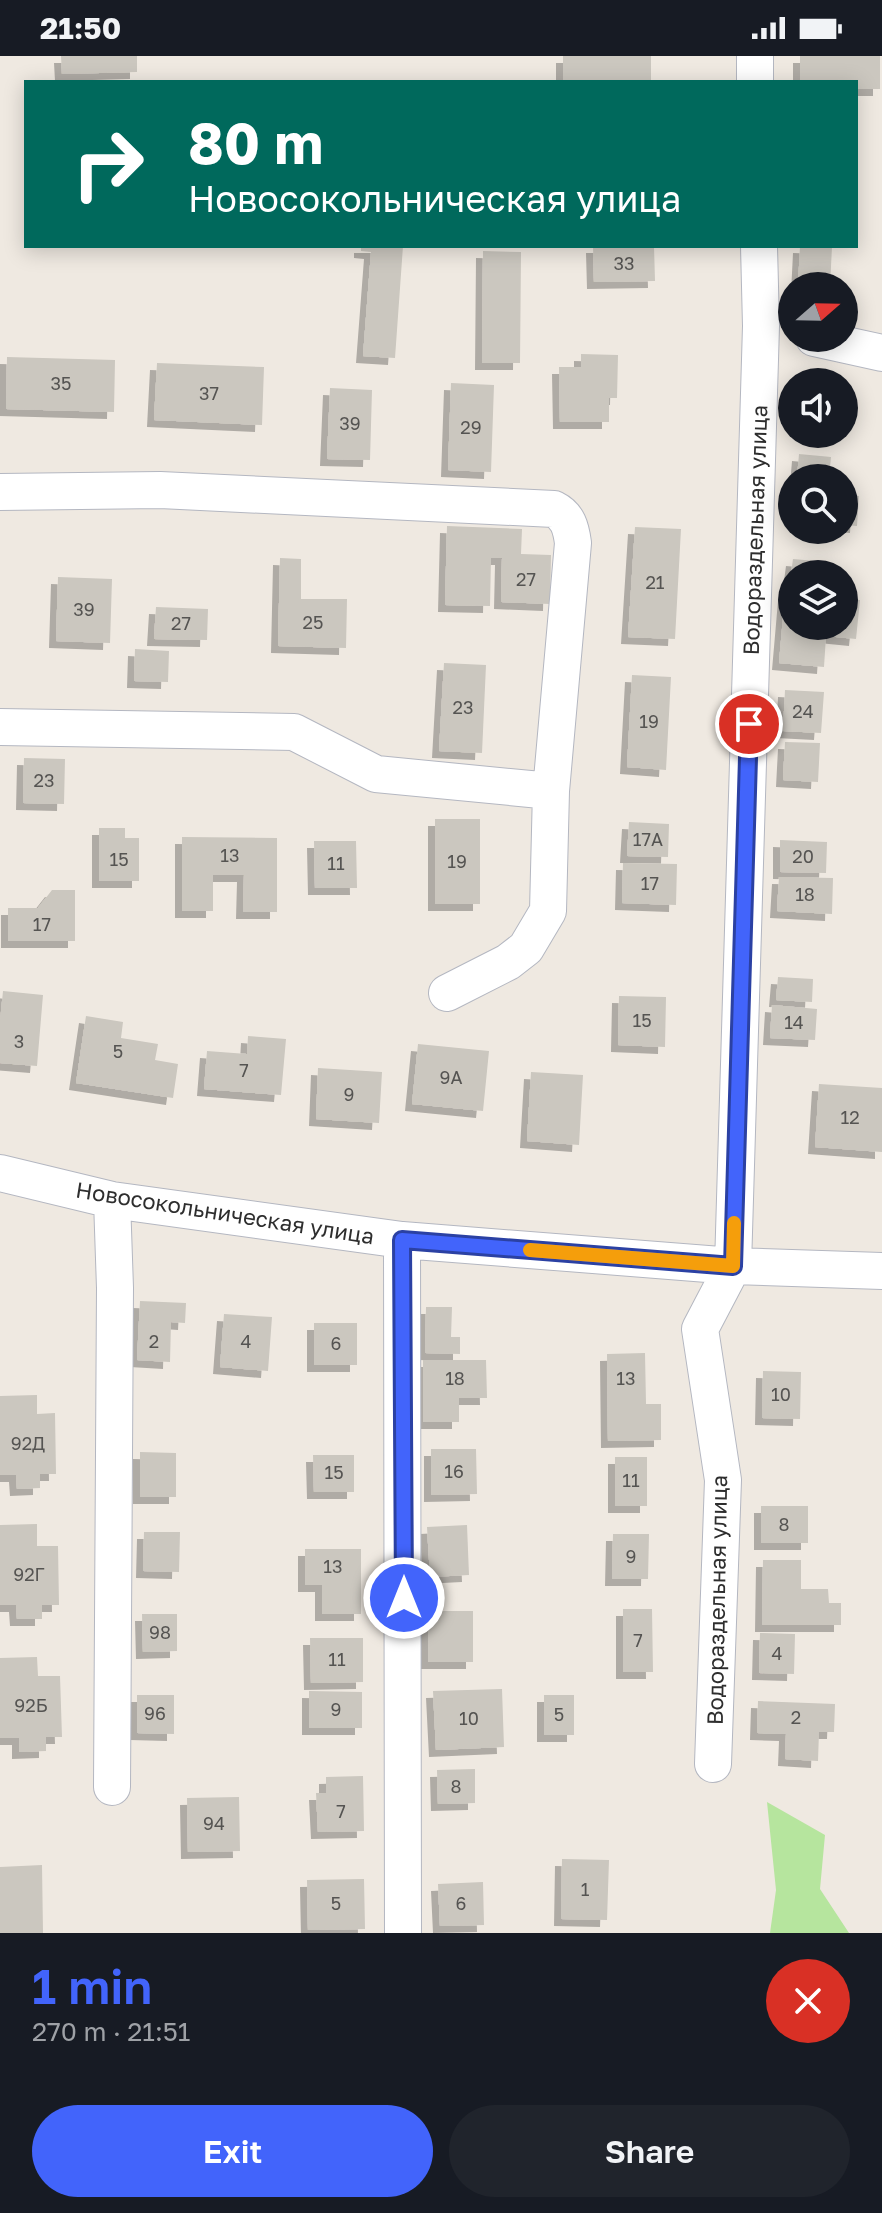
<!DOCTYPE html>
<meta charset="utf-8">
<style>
body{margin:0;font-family:"Golos Text",sans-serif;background:#20242c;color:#f1f3f6;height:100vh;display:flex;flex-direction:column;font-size:30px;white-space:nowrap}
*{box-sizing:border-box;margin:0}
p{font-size:26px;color:#9ea1a6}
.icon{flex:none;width:44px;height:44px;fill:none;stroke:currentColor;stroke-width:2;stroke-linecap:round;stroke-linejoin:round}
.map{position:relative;height:1877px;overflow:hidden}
.sheet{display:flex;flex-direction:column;background:#171b24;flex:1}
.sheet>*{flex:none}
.hud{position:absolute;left:24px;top:24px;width:834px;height:168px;border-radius:0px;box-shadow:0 4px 20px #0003;background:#00695c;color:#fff;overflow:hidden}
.needle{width:52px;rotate:70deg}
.buttons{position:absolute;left:778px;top:216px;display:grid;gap:16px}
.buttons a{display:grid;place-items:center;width:80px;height:80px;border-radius:50%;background:#171b24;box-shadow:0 4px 20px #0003;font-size:40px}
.pin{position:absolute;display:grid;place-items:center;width:68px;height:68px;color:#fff;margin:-34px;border:4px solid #fff;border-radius:50%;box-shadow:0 2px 8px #0007}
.me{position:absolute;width:88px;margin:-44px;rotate:0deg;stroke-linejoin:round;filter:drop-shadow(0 0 6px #0008)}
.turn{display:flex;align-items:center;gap:28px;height:168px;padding:0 32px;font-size:36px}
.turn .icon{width:104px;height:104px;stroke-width:2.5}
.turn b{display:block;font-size:56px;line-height:68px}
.round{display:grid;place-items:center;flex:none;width:84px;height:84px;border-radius:42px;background:#20242c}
.head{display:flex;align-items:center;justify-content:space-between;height:136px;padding:0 32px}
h1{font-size:48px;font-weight:600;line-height:60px;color:#4264fb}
.cta{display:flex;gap:16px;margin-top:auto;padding:16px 32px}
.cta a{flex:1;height:92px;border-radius:48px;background:#4264fb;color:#fff;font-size:32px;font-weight:600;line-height:92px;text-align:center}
.cta a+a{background:#20242c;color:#f1f3f6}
.status{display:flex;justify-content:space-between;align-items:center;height:56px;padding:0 40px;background:#171b24;direction:ltr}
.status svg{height:22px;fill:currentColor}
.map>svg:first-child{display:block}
</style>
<div class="status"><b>21:50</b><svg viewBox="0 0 49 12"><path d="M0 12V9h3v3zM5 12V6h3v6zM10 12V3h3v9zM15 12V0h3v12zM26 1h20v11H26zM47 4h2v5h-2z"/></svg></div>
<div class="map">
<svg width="882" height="1877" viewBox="0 0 882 1877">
<defs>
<filter id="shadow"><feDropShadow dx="-7" dy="7" stdDeviation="0" flood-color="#0004"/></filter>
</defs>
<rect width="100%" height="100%" fill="#efe9e1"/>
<path fill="#b6e59e" d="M767,1746L825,1779L820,1833L849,1877H770L776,1834Z"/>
<path fill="#cbc7bf" filter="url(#shadow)" d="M61,0H137V16L62,18Z
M563,0H651V26H563Z
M800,0H880V33H856V26H800Z
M361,190H403L395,302L363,300L371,196L361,195Z
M593,190H654L655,225L594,226Z
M800,190L832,191L830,230H798Z
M483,195L521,196L520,307H482Z
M581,298L618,299L617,342H609V366H560L559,311H581Z
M7,301L115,304L114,356L6,353Z
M157,307L264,311L262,369L154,364Z
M451,327L494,329L491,416L448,414Z
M330,332L372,334L370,404L327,403Z
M809,378H837L836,382L809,380Z
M799,398L831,401L829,422H797Z
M844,439L859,440L857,470L844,469Z
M447,470L522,473L521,498L551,499L550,548L501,546L502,502H491L490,550L445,549Z
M635,471L681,473L675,583L628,581Z
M280,502L301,503V543H347L346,592L278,590Z
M793,503L827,506L826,518H791Z
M58,521L112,523L110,587L56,585Z
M785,538H792V570H844V543L860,544L856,583L826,580L824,611L779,607Z
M156,551L208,553L207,584L154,583Z
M135,593L169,595L168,626L134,625Z
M444,607L486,609L482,697L439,695Z
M632,619L671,621L666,714L627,711Z
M785,634L824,636L821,677L783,675Z
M785,686L820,687L818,726L783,724Z
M24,702L65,703L64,748L23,747Z
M435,763H480V848H435Z
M629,766L669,768L668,801L627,800Z
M99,772H125V782H139V825H99Z
M182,781L277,782V856H243L244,819H213V855H182Z
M780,784L827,786L826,817L780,816Z
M314,785H356L357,832H315Z
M623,807L677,808L676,849L622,847Z
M779,821L833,822L832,858L777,855Z
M52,834H75V885H8V852H38Z
M778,921L813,923L812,946L776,944Z
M3,935L43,939L37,1010L0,1007V966Z
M619,940L666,941L665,991L618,989Z
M772,949L817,953L815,984L770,982Z
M86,960L123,966L121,982L158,988L155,1004L178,1008L173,1042L76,1027Z
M248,980L286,983L281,1039L204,1033L207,995L247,998Z
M418,988L489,995L483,1055L412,1048Z
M318,1012L382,1016L379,1067L316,1063Z
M531,1016L583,1019L579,1089L527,1085Z
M819,1028L882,1032V1096L815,1091Z
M140,1245L186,1247L185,1267L171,1266L170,1306L137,1304Z
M426,1251H452L451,1281H460V1298L425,1297Z
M224,1258L272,1261L268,1315L220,1311Z
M314,1267H357V1309H314Z
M645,1297L646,1348H661V1384L608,1385L607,1298Z
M423,1304H486L487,1342H459V1366H423Z
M763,1315L801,1316L800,1363L762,1362Z
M37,1339V1358L55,1357L56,1418H40V1432L17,1433L16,1419H0V1340Z
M431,1393H476L477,1438L431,1439Z
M140,1396L176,1397V1441H140Z
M313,1399H354V1436H314Z
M615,1401H647V1450H615Z
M761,1450H808V1487H761Z
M37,1468V1490H58L59,1549H42V1563H17L16,1549H0V1469Z
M467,1469L469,1519L430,1521L427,1471Z
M144,1476H180L179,1516L143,1515Z
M613,1478H649L648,1523H612Z
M305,1493H361V1558H322V1529H305Z
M763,1504H801V1533H828L829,1547H841V1569H762Z
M623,1553H652L653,1616H623Z
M428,1555H473V1606H428Z
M142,1558H177V1595L143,1596Z
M760,1577L795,1578L794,1618L759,1617Z
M310,1582H363V1626L311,1627Z
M37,1601L38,1620H60L62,1681H46V1695L19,1696V1682H0V1602Z
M502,1633L504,1691L436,1694L433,1635Z
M309,1635L362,1636V1672H309Z
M137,1639H174V1678L137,1677Z
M544,1639H574V1679H544Z
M758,1645L835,1648L834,1676H819L818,1705L785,1703L786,1678L757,1677Z
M475,1713V1747L438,1748L437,1714Z
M363,1720L364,1775L318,1776L316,1737H326V1721Z
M239,1741L240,1795L188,1796L187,1742Z
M562,1803L609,1804L607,1864L561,1863Z
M42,1809L43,1877H0V1811Z
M364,1823L365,1873L308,1874L307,1824Z
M483,1826L484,1869L440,1870L438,1828Z"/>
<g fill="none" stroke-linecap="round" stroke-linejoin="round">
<defs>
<path id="minor" d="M755,0V26
M814,282L882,297
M0,436L160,434L554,453C568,460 571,472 573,487L551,735L548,855L526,892L508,906L447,937
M0,671L294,676L376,718L551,735
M0,1117L112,1144L402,1184L733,1210L882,1215
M112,1144L115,1232L112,1731
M402,1184L403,1877
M713,1708L723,1424L700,1273L733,1210L761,270L759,190"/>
</defs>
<use href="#minor" stroke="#b4b7c1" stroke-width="38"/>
<use href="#minor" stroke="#fff" stroke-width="36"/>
</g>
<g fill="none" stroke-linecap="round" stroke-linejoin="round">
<defs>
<path id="route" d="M404,1542L402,1184L733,1210L749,668"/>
</defs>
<use href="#route" stroke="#2b41a3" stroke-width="20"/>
<use href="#route" stroke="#4264fb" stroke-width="14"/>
<path stroke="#f59e0b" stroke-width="14" d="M530,1194L733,1210L734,1167"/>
</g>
<g text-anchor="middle" stroke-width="8" stroke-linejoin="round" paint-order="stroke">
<g font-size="18" fill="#555452">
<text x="624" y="214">33</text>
<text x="61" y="334">35</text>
<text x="209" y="344">37</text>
<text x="350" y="374">39</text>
<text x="471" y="378">29</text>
<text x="526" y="530">27</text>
<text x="655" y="533">21</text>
<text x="84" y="560">39</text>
<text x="313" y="573">25</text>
<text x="181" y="574">27</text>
<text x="463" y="658">23</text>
<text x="803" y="662">24</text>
<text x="649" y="672">19</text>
<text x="44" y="731">23</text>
<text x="648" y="790">17А</text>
<text x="230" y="806">13</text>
<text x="803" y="807">20</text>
<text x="119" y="810">15</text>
<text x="457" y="812">19</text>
<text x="336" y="814">11</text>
<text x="650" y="834">17</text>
<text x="805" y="845">18</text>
<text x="42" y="875">17</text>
<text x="642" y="971">15</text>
<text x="794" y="973">14</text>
<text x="19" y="992">3</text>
<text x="118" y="1002">5</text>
<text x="244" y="1021">7</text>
<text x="451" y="1028">9А</text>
<text x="349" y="1045">9</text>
<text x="850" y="1068">12</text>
<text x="154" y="1292">2</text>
<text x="246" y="1292">4</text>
<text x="336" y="1294">6</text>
<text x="455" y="1329">18</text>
<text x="626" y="1329">13</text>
<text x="781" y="1345">10</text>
<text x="28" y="1394">92Д</text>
<text x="454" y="1422">16</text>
<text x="334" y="1423">15</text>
<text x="631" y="1431">11</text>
<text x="784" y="1475">8</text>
<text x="631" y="1507">9</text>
<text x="333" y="1517">13</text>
<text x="29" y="1525">92Г</text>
<text x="160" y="1583">98</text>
<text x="638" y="1591">7</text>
<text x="777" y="1604">4</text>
<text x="337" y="1610">11</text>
<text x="31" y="1656">92Б</text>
<text x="336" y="1660">9</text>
<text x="155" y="1664">96</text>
<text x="559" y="1665">5</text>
<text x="796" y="1668">2</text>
<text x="469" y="1669">10</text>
<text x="456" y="1737">8</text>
<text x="341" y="1762">7</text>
<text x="214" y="1774">94</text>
<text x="585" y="1840">1</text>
<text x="336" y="1854">5</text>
<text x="461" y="1854">6</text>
</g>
<g font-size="22" fill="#2e2e2e" stroke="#fff">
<text transform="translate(755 474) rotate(-88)" y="8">Водораздельная улица</text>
<text transform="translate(225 1157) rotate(9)" y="8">Новосокольническая улица</text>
<text transform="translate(717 1544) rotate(-89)" y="8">Водораздельная улица</text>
</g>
</g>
</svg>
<div class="buttons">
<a><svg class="needle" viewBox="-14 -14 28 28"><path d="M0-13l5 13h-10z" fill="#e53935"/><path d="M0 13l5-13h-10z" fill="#9ea1a6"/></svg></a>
<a><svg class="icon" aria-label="sound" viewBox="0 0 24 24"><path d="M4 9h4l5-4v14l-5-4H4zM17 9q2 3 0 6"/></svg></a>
<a><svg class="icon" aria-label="search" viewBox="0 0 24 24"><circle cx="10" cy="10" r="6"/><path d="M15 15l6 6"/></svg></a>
<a><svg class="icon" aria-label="layers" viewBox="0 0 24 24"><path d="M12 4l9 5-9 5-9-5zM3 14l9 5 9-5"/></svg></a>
</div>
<div class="pin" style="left:749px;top:668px;background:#d93025"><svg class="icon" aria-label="arrive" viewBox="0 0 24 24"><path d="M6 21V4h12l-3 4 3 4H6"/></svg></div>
<svg class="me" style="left:404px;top:1542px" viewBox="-20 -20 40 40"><circle r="17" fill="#4264fb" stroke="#fff" stroke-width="3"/><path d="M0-11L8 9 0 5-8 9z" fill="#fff"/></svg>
<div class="hud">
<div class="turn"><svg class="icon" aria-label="right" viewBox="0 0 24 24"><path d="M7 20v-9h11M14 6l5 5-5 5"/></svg><div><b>80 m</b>Новосокольническая улица</div></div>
</div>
</div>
<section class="sheet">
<div class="head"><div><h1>1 min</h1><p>270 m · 21:51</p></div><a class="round" style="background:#d93025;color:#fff"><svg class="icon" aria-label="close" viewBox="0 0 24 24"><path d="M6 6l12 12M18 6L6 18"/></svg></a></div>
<div class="cta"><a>Exit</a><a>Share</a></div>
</section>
